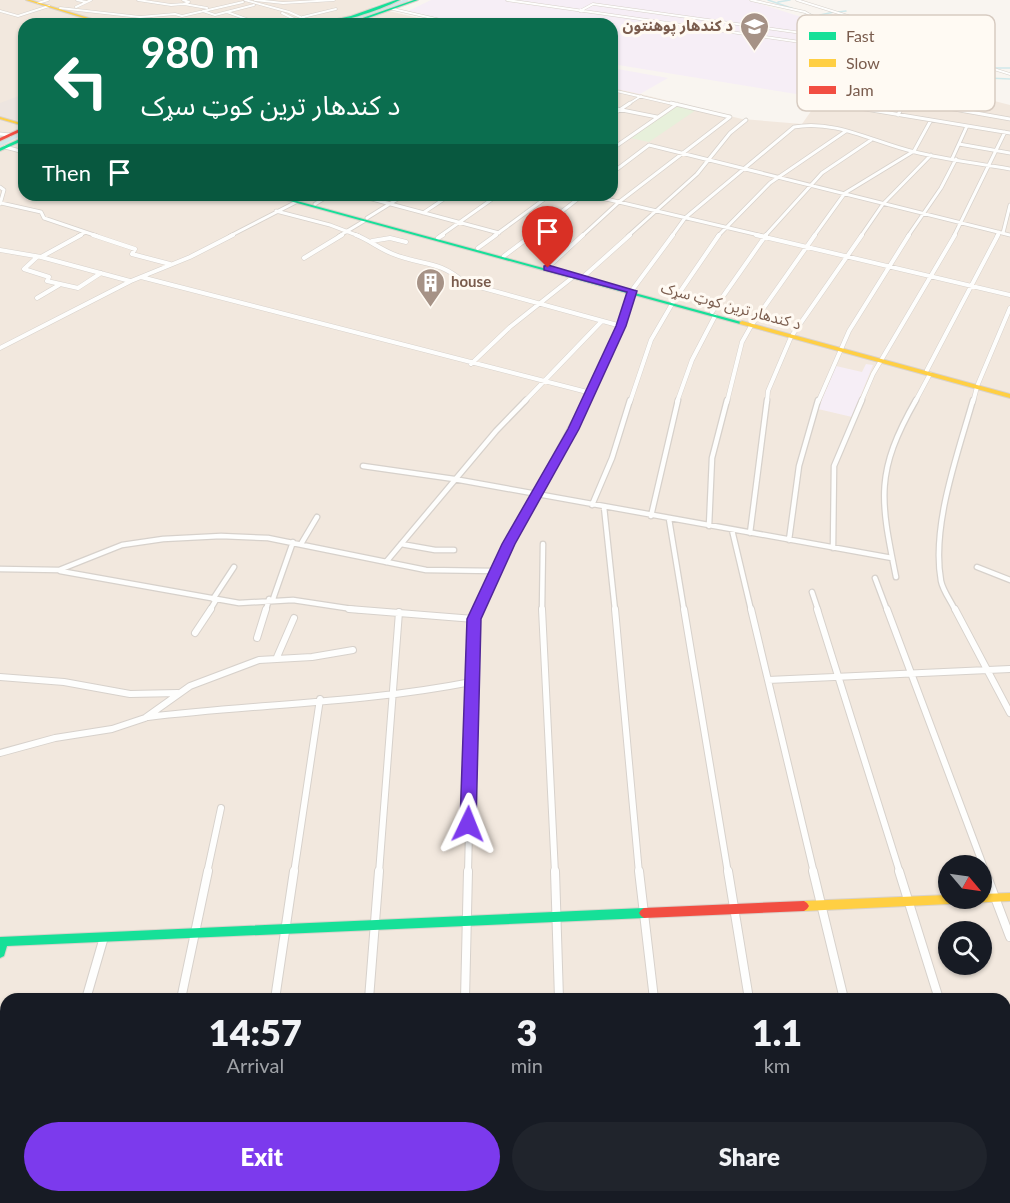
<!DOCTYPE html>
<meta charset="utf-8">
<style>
body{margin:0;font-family:Lato,"Noto Sans Arabic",sans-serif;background:#20242c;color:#f1f3f6;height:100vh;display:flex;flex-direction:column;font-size:22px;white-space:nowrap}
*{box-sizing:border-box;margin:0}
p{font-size:20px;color:#9ea1a6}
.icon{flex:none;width:33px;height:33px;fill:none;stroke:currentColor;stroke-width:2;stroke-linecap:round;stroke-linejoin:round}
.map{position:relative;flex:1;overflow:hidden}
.details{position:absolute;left:0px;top:993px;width:1011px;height:210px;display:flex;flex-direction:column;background:#171b24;border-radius:18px 18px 0 0;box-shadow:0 2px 4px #0004}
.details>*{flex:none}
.guide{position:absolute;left:18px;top:18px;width:600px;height:183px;border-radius:18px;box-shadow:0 2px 4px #0004;background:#0b6e4f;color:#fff;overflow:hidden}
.needle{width:39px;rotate:119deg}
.fabs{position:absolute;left:938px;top:855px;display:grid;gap:12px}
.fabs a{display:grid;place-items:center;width:54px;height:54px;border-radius:50%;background:#171b24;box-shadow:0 2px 4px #0004;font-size:30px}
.pin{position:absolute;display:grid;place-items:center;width:51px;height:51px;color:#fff;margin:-62px -26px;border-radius:50% 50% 50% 0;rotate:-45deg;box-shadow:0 0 6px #0007}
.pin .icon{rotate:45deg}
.me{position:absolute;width:66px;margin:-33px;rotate:2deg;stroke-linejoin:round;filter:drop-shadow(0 0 4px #0008)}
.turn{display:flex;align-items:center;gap:21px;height:126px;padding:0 24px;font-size:27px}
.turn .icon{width:78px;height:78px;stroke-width:2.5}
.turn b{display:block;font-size:42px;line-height:51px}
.then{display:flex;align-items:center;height:57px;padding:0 24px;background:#0003;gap:12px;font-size:22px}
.eta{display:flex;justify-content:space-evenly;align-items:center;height:102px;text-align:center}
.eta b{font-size:36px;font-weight:800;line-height:42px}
.button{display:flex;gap:12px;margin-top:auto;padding:12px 24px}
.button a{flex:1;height:69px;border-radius:36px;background:#7c3aed;color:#fff;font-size:24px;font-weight:800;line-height:69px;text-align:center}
.button a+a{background:#20242c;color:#f1f3f6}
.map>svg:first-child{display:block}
</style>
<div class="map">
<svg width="1010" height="1203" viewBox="0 0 1010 1203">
<rect width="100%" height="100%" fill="#f9f5f0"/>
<path fill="#f2e8de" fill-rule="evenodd" d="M0,0H392L372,7L444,24H24V195H612V87L742,119L802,124L845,63L1010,105V1203H0ZM948,866H981V898H948ZM948,932H981V964H948ZM6,999H1005V1197H6Z"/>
<path fill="#ede5e0" d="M24,94V122L0,116V103Z"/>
<path fill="#f6eef6" d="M431,0H748L899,48L890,59L864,56L860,60L849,58L821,98L612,64V24H461L408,11Z
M612,68L668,78L640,94L612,88Z
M866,364L873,365L852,417L818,409L836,366L862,372Z"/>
<path fill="#e7f0db" d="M678,106L696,110L649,142L630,138Z"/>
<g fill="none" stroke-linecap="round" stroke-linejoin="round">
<path stroke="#d0e8ea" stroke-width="1.5" d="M768,0L850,28L911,43L960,65L989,69
M778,2L790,0
M838,12L846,11
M820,15L834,12
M860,18L863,17
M839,22L857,19
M919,37L935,34
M903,40L915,38
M935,54L950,53
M966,65L975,64
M967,68L988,78L1010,79
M993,68H1010"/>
<path stroke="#d0e8ea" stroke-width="3" d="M328,24L361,17L407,0"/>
<path stroke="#d0e8ea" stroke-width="4" d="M0,144L24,132"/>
<defs>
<path id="street-far5" d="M77,0L86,2
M138,0L171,5L184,4
M183,0L189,2L184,4L207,8
M245,0L289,12L316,24
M255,0L283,3L334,0
M507,0L863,51
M751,0L805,12L821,21L911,48L925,56
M797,0L915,37L981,65L1010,74
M38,3L48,0
M76,7L91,0
M60,8L140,17L175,14L182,16L243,2
M393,9L458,24
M0,11L18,16L49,6
M203,11L215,15L254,5
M580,11L593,4L838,38
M227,12L260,24
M282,13L304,24
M303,17L336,9
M151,19L166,24
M356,21L368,24
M420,24L435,19
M844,73L915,84L904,105
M612,90L677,105
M906,101L929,105
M826,103L838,105
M627,105L641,96"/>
<path id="street-far4" d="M671,103L730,117
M829,103L1010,133
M920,103L1010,119
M612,108L657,117
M612,115L630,103
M898,115L904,103
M0,134L10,135
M959,144L1010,153
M5,147L24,152
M612,149L677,104
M952,159L967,126
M612,173L649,145L1010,235
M0,187L4,190L0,204
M357,195L499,233
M589,195L763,236
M1,203L41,212L44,218L97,236
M315,204L330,195
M276,211L330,225L359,236
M423,213L450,195
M367,218L404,195
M543,226L564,231
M1003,233L1010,205
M78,236L84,233
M230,236L296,202
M339,236L364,221
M440,236L498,195
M494,236L550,195
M530,236L583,195
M582,236L619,202L730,117
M628,236L697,174L730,133L746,120
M672,236L685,218L794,127C835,119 875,143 915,152C946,160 978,163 1010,169
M718,236L770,183L846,131
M765,236L822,173L871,140
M814,236L845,193L914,151L931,120
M861,236L883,204L931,155
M908,236L941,188L956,159
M954,236L1005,132
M997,236L999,232"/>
<path id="street-far3" d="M93,235L135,249L132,254L170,264
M356,235C369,240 380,249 393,254C422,266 438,259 465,283L621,326
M756,235L1010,295
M438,238L443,235
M372,241L390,238L406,242
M478,248L496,235
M0,250L41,257L130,281
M504,256L532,235
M37,257L24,269L49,277L47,281L78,288L101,273
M41,257L81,235
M304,258L342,235
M547,268L583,235
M141,277L591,393
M583,277L630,235
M37,298L59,285
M673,302L719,235
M712,312L766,235
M753,323L815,235
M793,334L862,235
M0,348L131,281L190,257L233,235
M471,364L510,327L573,277
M927,370L998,235
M978,384L1010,308
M524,402L601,322
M586,402L621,326L630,293L673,235
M630,402L651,340L672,304
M677,402L692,360L715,316
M727,402L742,342L751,326
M767,402L768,391L791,337
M818,402L849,331L909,235
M861,402L873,374L955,235
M915,402L930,374
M973,402L977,387"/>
<path id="street-far2" d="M363,466L454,479L892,558
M592,505L612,458L630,400
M604,507L615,610
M651,516L678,400
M669,519L684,610
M709,526L712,458L727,400
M732,530L751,610
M750,533L767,400
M789,540L799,466L818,400
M301,544L317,517
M401,544L435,550H454
M833,548L834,466L862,400
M386,562L496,431L526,400
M977,567L1010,580
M0,569L59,570L122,545L163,539L221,536L268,538L426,570L494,571
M60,571L239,603L293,600L359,610
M896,577C880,498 875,472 916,400
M875,578L887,610
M812,592L818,610
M213,599L234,567
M273,599L293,542
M210,610L216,600
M266,610L269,599
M478,610L508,544L586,400
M542,610L543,544
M955,610C951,601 943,591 941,581C931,526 958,453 973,400"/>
<path id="street-far1" d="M349,609L474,619
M542,609L555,873
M615,609L639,873
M684,609L728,873
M751,609L814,873
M817,609L900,873
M887,609L986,873
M955,609L1010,713
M195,633L211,609
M257,638L266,609
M277,657L294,618
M0,677L64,682L130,694L178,693
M768,680L1010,669
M148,717C255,704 365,703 471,682
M0,753L55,738L112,729L145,718L190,686L259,660L312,657L353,650
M207,873L221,808
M294,873L320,699
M379,873L399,612
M468,873L474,619L479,609"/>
<path id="street" d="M555,871L559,999
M639,871L654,999
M728,871L749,999
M813,871L844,999
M899,871L939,999
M985,871L1010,937
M86,999L104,937
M181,999L208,871
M275,999L294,871
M369,999L379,871
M465,999L468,871
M0,1114L6,1095
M245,1197V1203
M351,1197V1203
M459,1197V1203
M567,1197V1203
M675,1197L676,1203
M783,1197L784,1203
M891,1197L893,1203
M1000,1197L1002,1203
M27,1203L28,1197
M136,1203L137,1197"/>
<path id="fast" d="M396,0H400C377,11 340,24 314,24L351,16Z
M414,0H418L357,22L354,21Z
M24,137V140L0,151V148Z
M268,195H275L745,323L740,324Z
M644,908L647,910L649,913L647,916L644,918L7,946L4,956L0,958V937Z"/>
<path id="slow" d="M26,0H30L108,24H103Z
M0,117L24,124V126L0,119Z
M742,321L1010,394V398L740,324L739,323Z
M1010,893V901L804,911L801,909L799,906L801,903L804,901L948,895V898H981V894Z"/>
<path id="jam" d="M24,127V130L0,141V138Z
M804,901L807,903L809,906L807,909L804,911L644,918L641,916L639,913L641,910L644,908Z"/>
</defs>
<use href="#street-far5" stroke="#d7d1cb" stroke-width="3"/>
<use href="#street-far4" stroke="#d7d1cb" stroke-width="4.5"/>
<use href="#street-far3" stroke="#d7d1cb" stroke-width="5"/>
<use href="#street-far2" stroke="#d7d1cb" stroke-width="7"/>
<use href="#street-far1" stroke="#d7d1cb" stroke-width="8"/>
<use href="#street" stroke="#d7d1cb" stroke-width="10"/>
<use href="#fast" stroke="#d9d2cb" stroke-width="2"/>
<use href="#slow" stroke="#d9d2cb" stroke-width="2"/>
<use href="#jam" stroke="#d9d2cb" stroke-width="2"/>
<use href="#street-far5" stroke="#fefefd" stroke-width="2"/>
<use href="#street-far4" stroke="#fefefd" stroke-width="3"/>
<use href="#street-far3" stroke="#fefefd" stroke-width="4"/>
<use href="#street-far2" stroke="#fefefd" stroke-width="4.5"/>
<use href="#street-far1" stroke="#fefefd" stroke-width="6"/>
<use href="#street" stroke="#fefefd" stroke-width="8"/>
<use href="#fast" fill="#16e098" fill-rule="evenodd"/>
<use href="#slow" fill="#ffcf43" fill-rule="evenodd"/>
<use href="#jam" fill="#f24e42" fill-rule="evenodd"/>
</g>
<path fill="#7c3aed" stroke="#51269a" stroke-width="1.5" d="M548,265L637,291L626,326L579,429L515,544L481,619L476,824L474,829L468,831L462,829L460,824L467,619L502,544L568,429L616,326L627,292L544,270V266Z"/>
<defs>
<symbol id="university-pin" viewBox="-11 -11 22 30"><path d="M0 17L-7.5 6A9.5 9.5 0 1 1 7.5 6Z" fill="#a69286" stroke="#fffaf3"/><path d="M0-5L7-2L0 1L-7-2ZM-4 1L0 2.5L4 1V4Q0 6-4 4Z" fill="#fff"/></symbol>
<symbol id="building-pin" viewBox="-11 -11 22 30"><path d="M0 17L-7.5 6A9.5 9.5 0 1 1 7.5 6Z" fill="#a69286" stroke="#fffaf3"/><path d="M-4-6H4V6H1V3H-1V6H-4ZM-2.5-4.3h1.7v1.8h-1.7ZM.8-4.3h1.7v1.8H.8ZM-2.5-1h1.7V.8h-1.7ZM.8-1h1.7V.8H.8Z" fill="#fff"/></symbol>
</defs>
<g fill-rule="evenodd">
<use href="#university-pin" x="738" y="10" width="33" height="45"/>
<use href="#building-pin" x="414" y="266" width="33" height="45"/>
</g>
<g text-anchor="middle" stroke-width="6" stroke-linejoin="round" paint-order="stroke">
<g font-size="15" font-weight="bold" fill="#7a5c4d" stroke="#fffaf3" text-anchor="end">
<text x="733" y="31">د کندهار پوهنتون</text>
<text x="451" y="287" text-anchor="start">house</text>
</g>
<g font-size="15" fill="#7a5c4d" stroke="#fffaf3">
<text transform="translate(731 306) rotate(15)" y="5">د کندهار ترين کوټ سړک</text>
</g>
</g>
<rect x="797" y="15" width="198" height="96" rx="9" fill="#fffaf3" stroke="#d7cbc1" stroke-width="1.5"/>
<rect x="809" y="32" width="27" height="8" fill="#16e098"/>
<rect x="809" y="59" width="27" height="8" fill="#ffcf43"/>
<rect x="809" y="86" width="27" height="8" fill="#f24e42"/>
<g font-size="16" fill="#7a5c4d">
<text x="846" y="42">Fast</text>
<text x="846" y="69">Slow</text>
<text x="846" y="96">Jam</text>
</g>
</svg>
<div class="fabs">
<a><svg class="needle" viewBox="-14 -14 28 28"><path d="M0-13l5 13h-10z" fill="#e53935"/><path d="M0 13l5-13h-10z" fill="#9ea1a6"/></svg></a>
<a><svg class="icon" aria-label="search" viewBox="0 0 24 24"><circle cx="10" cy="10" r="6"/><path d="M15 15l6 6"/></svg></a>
</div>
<div class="pin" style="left:548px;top:268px;background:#d93025"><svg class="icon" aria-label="arrive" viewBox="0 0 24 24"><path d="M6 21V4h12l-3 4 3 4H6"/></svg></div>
<svg class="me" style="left:468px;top:824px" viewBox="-20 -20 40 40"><path d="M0-17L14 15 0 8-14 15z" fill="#7c3aed" stroke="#fff" stroke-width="4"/></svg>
<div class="guide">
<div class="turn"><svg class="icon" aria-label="left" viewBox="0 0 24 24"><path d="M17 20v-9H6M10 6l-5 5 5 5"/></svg><div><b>980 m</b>د کندهار ترين کوټ سړک</div></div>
<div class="then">Then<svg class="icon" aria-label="arrive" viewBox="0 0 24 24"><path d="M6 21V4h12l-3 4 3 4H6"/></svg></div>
</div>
<section class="details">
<div class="eta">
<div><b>14:57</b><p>Arrival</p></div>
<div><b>3</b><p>min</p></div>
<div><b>1.1</b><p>km</p></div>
</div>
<div class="button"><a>Exit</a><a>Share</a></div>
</section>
</div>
